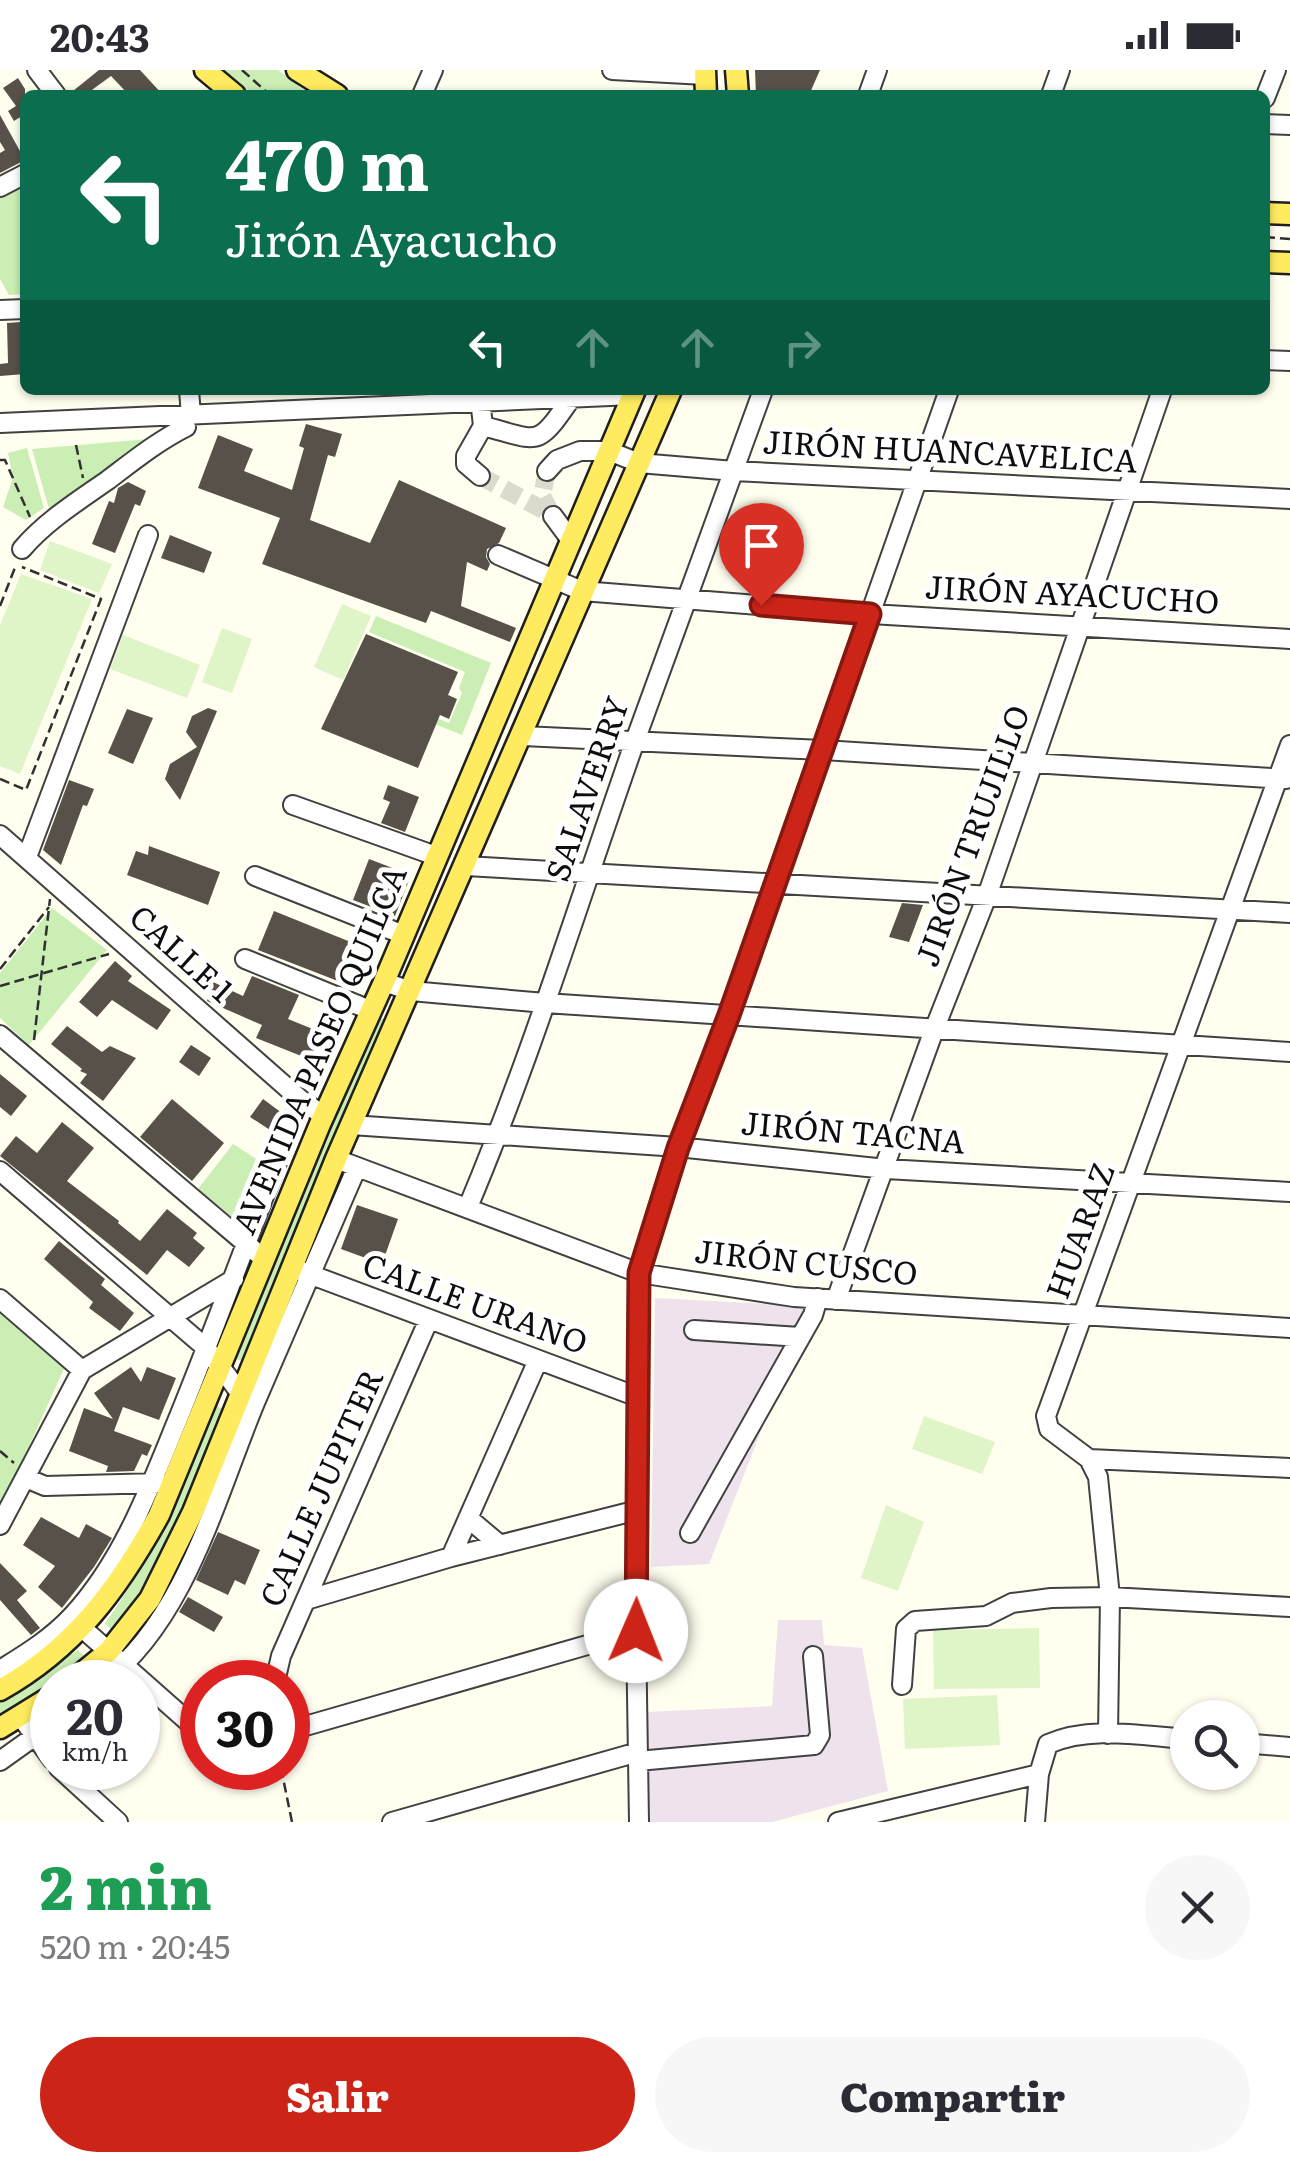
<!DOCTYPE html>
<html lang="es">
<meta charset="utf-8">
<style>
body{margin:0;font-family:Literata,serif;background:#f7f7f7;color:#2b2b33;height:100vh;display:flex;flex-direction:column;font-size:38px;white-space:nowrap}
*{box-sizing:border-box;margin:0}
p{font-size:32px;color:#7c7c81}
.icon{flex:none;width:55px;height:55px;fill:none;stroke:currentColor;stroke-width:2;stroke-linecap:round;stroke-linejoin:round}
.map{position:relative;height:1752px;overflow:hidden}
.panel{display:flex;flex-direction:column;background:#fff;flex:1}
.panel>*{flex:none}
.banner{position:absolute;left:20px;top:20px;width:1250px;height:305px;border-radius:15px;box-shadow:0 2px 8px #0004;background:#0b6e4f;color:#fff;overflow:hidden}
.tools{position:absolute;left:1170px;top:1630px;display:grid;gap:20px}
.tools a{display:grid;place-items:center;width:90px;height:90px;border-radius:50%;background:#fff;box-shadow:0 2px 8px #0004;font-size:50px}
.speed{position:absolute;left:30px;top:1590px;display:flex;gap:20px;font-size:50px;font-weight:700;text-align:center}
.speed>*{display:grid;place-content:center;width:130px;height:130px;border-radius:50%;background:#fff;box-shadow:0 2px 8px #0004;line-height:1}
.speed small{font-size:25px;font-weight:400}
.speed .limit{border:15px solid #d22;background:#fff;color:#111}
.pin{position:absolute;display:grid;place-items:center;width:85px;height:85px;color:#fff;margin:-102px -42px;border-radius:50% 50% 50% 0;rotate:-45deg;box-shadow:0 0 10px #0007}
.pin .icon{rotate:45deg}
.me{position:absolute;width:110px;margin:-55px;rotate:1deg;stroke-linejoin:round;filter:drop-shadow(0 0 8px #0008)}
.turn{display:flex;align-items:center;gap:35px;height:210px;padding:0 40px;font-size:45px}
.turn .icon{width:130px;height:130px;stroke-width:2.5}
.turn b{display:block;font-size:70px;line-height:85px}
.lanes{display:flex;align-items:center;height:95px;padding:0 40px;background:#0003;justify-content:center;gap:50px;direction:ltr}
.lanes .off{opacity:.35}
.round{display:grid;place-items:center;flex:none;width:105px;height:105px;border-radius:52px;background:#f7f7f7}
.summary{display:flex;align-items:center;justify-content:space-between;height:170px;padding:0 40px}
h1{font-size:60px;font-weight:800;line-height:75px;color:#1e9e55}
.cta{display:flex;gap:20px;margin-top:auto;padding:20px 40px}
.cta a{flex:1;height:115px;border-radius:60px;background:#cc2518;color:#fff;font-size:40px;font-weight:800;line-height:115px;text-align:center}
.cta a+a{background:#f7f7f7;color:#2b2b33}
.status{display:flex;justify-content:space-between;align-items:center;height:70px;padding:0 50px;background:#fff;direction:ltr}
.status svg{height:28px;fill:currentColor}
.map>svg:first-child{display:block}
</style>
<div class="status"><b>20:43</b><svg viewBox="0 0 49 12"><path d="M0 12V9h3v3zM5 12V6h3v6zM10 12V3h3v9zM15 12V0h3v12zM26 1h20v11H26zM47 4h2v5h-2z"/></svg></div>
<div class="map">
<svg width="1290" height="1752" viewBox="0 0 1290 1752">
<rect width="100%" height="100%" fill="#fffeef"/>
<path fill="#eee2ed" d="M655,1228L810,1236L709,1494L651,1497Z
M778,1550H822L824,1575L862,1578L888,1721L772,1752H649L648,1642L772,1636Z"/>
<path fill="#cbeeb4" d="M222,0H278L310,25H255Z
M25,109V224L9,225L0,209V124Z
M149,369L49,439L32,379Z
M27,378L44,438L26,450L3,437L13,408L8,383Z
M376,546L491,593L462,665L363,625L366,619L449,653L462,623L459,618L465,602L369,562Z
M52,838L107,880L29,975L0,948V903Z
M377,946L389,951L245,1292L233,1288Z
M233,1074L264,1094L240,1153L198,1119Z
M0,1237L67,1292L11,1416L0,1432Z
M213,1334L225,1340L149,1516L113,1562L105,1553C154,1488 183,1408 213,1334Z
M78,1580L87,1589L0,1646V1630Z"/>
<path fill="#dff4c7" d="M50,471L112,494L99,523L40,500Z
M21,504L92,529L20,704L0,696V555Z
M342,534L371,546L343,610L314,597Z
M222,558L252,569L232,623L202,612Z
M123,565L200,595L187,628L110,599Z
M924,1346L995,1372L982,1404L912,1379Z
M886,1435L924,1452L898,1521L861,1508Z
M1039,1558L1040,1618L934,1619L933,1560Z
M997,1625L1000,1675L905,1679L903,1629Z"/>
<path fill="#585149" d="M99,0H140L163,25H129L111,6L85,25H68Z
M755,0H820L809,25H756Z
M18,8L25,19V50L22,46L14,51L8,41L16,36L3,18Z
M0,45L25,90L0,103V83L5,80L0,72Z
M21,252L25,304L0,306V294L8,293L7,253Z
M306,354L342,364L335,387L328,385L310,450L370,473L399,410L506,458L499,473L487,479L486,487L490,494L487,501L467,492L461,536L516,558L510,572L431,541L426,553L262,494L280,448L198,418L218,365L253,379L244,401L292,420L304,378L299,376Z
M128,412L146,421L140,436L135,434L115,483L92,474L109,431L114,433L118,418Z
M170,465L212,482L204,503L161,488Z
M366,564L458,602L448,625L457,629L449,649L440,645L418,698L321,659Z
M208,638L217,641L180,730L165,709L170,694L197,677L186,662L192,646Z
M127,639L153,648L133,694L108,683Z
M69,710L94,719L87,736L83,735L61,795L43,780Z
M388,715L419,727L405,762L381,753L390,732L383,729Z
M149,776L220,802L208,835L127,805L136,781L148,785Z
M369,789L411,805L395,846L353,830Z
M902,833L923,835L909,872L889,867Z
M274,841L358,875L343,913L258,880Z
M115,891L132,906L128,911L171,940L157,960L112,930L97,947L79,932Z
M252,906L299,925L288,949L335,968L324,995L256,968L262,955L207,931L213,912L243,926Z
M67,956L102,982L110,976L136,988L103,1031L80,1013L87,1004L80,1001L82,999L51,974Z
M191,975L211,988L199,1006L179,992Z
M0,1004L27,1026L11,1046L0,1037Z
M172,1029L224,1073L192,1111L140,1067Z
M263,1029L282,1043L270,1060L250,1047Z
M62,1052L94,1078L67,1111L119,1151L118,1153L140,1171L167,1139L197,1163L193,1168L205,1178L189,1197L167,1180L147,1205L0,1086L16,1066L37,1083Z
M357,1135L398,1149L382,1194L341,1179Z
M59,1171L105,1209L101,1215L134,1243L120,1261L89,1238L93,1232L44,1189Z
M131,1297L141,1312L147,1297L176,1308L159,1350L123,1337L114,1361L152,1375L147,1386L142,1384L134,1401L106,1402L108,1396L69,1381L84,1338L113,1349L94,1323Z
M41,1447L79,1468L86,1454L112,1468L94,1497L62,1538L38,1517L55,1496L23,1475Z
M218,1462L260,1480L245,1515L235,1510L228,1525L196,1510Z
M0,1493L27,1521L17,1530L40,1558L31,1565L0,1530Z
M188,1527L223,1547L214,1562L179,1542Z"/>
<g fill="none" stroke-linecap="round" stroke-linejoin="round">
<path stroke="#dbdacd" stroke-width="18" stroke-dasharray="18 9" stroke-linecap="butt" d="M547,401L542,426L551,443
M480,406L551,444"/>
<defs>
<path id="minor" d="M37,0L56,25
M612,0L705,5
M422,25L433,0
M868,25L877,0
M1051,25L1060,0
M1265,28L1276,0
M1265,54L1290,55
M0,117L25,104
M0,240L25,239
M1265,290L1290,291
M189,320L191,345
M479,320L483,356C541,371 536,379 572,327
M0,353L633,325
M547,401L557,390L580,381H609L639,393L734,401L1290,429
M480,406L466,394V386L483,356
M553,446L570,469
M22,479C46,451 78,431 108,410C133,391 158,371 186,357
M498,485L582,521L871,544L1290,569
M523,666L823,680L1286,709
M293,735L436,786
M0,765L301,1030L324,1046
M27,787L148,465
M466,796L1290,843
M255,806L404,865
M245,889L370,940
M384,912L411,921L545,933L1290,982
M0,965L263,1188
M351,1055L678,1077L886,1099L1290,1122
M336,1089L639,1203L794,1227L1290,1258
M0,1101L206,1278L241,1324L251,1328
M468,1137C532,985 580,827 635,671C677,554 721,437 763,320
M301,1201L638,1327
M0,1229L82,1300
M836,1230L934,960L987,826L1162,320
M694,1260L800,1267
M1089,1389L1290,1398
M26,1408L45,1416L159,1413
M468,1448L500,1475
M0,1455L82,1300L234,1209
M690,1463L813,1245L818,1228
M451,1487L538,1290
M306,1530L451,1487L638,1440
M72,1549L202,1664
M0,1600C26,1584 52,1568 73,1545C125,1488 151,1414 180,1344C222,1240 260,1135 301,1030
M103,1612C187,1549 217,1422 257,1328C290,1251 324,1174 357,1097
M275,1612L281,1586L429,1249
M902,1615L906,1559L915,1551L986,1546L1012,1533L1051,1528L1110,1527L1290,1537
M21,1647L52,1689
M29,1658L52,1646
M288,1661L636,1561
M1108,1664L1110,1527L1098,1407L1089,1389L1049,1359L1046,1346L1290,675
M1242,1673L1290,1677
M0,1691L35,1666
M638,1691L814,1675L820,1665L813,1586
M59,1698L118,1752
M392,1752L638,1682
M639,1752L636,1561L639,1203L678,1077L729,945L949,320
M838,1752L1039,1704
M1035,1752L1039,1704L1048,1674C1091,1655 1142,1666 1188,1669"/>
<path id="major" d="M205,0L235,25
M297,0L337,25
M705,0L706,25
M736,0L738,25
M1265,143L1290,144
M1265,192L1290,193
M71,1612L109,1581L150,1529L193,1442L336,1089L671,320
M0,1620C75,1578 118,1519 159,1445L320,1054L384,912L635,320
M0,1658L52,1626"/>
</defs>
<use href="#minor" stroke="#414141" stroke-width="22"/>
<use href="#major" stroke="#1f1f1f" stroke-width="25"/>
<path stroke="#303030" stroke-width="2.5" stroke-dasharray="10 5" stroke-linecap="butt" d="M242,0L270,25
M1265,167L1290,169
M76,375L83,408
M0,390H5L30,447
M0,536L16,495
M0,709L26,720L101,529L22,497
M0,899L49,837
M0,916L109,884
M34,970L50,829
M0,1381L14,1393
M281,1698L292,1752"/>
<use href="#minor" stroke="#fff" stroke-width="18"/>
<use href="#major" stroke="#ffeb5f" stroke-width="20"/>
</g>
<g fill="none" stroke-linecap="round" stroke-linejoin="round">
<defs>
<path id="route" d="M636,1561L639,1203L678,1078L729,945L870,544L761,535"/>
</defs>
<use href="#route" stroke="#851810" stroke-width="25"/>
<use href="#route" stroke="#cc2518" stroke-width="18"/>
</g>
<g text-anchor="middle" stroke-width="10" stroke-linejoin="round" paint-order="stroke">
<g font-size="32" fill="#0e0e0e" stroke="#fff">
<text transform="translate(950 382) rotate(3)" y="11">JIRÓN HUANCAVELICA</text>
<text transform="translate(1072 525) rotate(3)" y="11">JIRÓN AYACUCHO</text>
<text transform="translate(588 719) rotate(-71)" y="11">SALAVERRY</text>
<text transform="translate(973 766) rotate(-70)" y="11">JIRÓN TRUJILLO</text>
<text transform="translate(181 884) rotate(42)" y="11">CALLE 1</text>
<text transform="translate(320 980) rotate(-67)" y="11">AVENIDA PASEO QUILCA</text>
<text transform="translate(853 1063) rotate(5)" y="11">JIRÓN TACNA</text>
<text transform="translate(1081 1161) rotate(-70)" y="11">HUARAZ</text>
<text transform="translate(806 1193) rotate(6)" y="11">JIRÓN CUSCO</text>
<text transform="translate(475 1234) rotate(20)" y="11">CALLE URANO</text>
<text transform="translate(322 1418) rotate(-66)" y="11">CALLE JUPITER</text>
</g>
</g>
</svg>
<div class="tools">
<a><svg class="icon" aria-label="search" viewBox="0 0 24 24"><circle cx="10" cy="10" r="6"/><path d="M15 15l6 6"/></svg></a>
</div>
<div class="speed"><div>20<small>km/h</small></div><div class="limit">30</div></div>
<div class="pin" style="left:761px;top:535px;background:#d93025"><svg class="icon" aria-label="arrive" viewBox="0 0 24 24"><path d="M6 21V4h12l-3 4 3 4H6"/></svg></div>
<svg class="me" style="left:636px;top:1561px" viewBox="-20 -20 40 40"><circle r="19" fill="#fff"/><path d="M0-13L10 11 0 6-10 11z" fill="#cc2518"/></svg>
<div class="banner">
<div class="turn"><svg class="icon" aria-label="left" viewBox="0 0 24 24"><path d="M17 20v-9H6M10 6l-5 5 5 5"/></svg><div><b>470 m</b>Jirón Ayacucho</div></div>
<div class="lanes"><svg class="icon" aria-label="left" viewBox="0 0 24 24"><path d="M17 20v-9H6M10 6l-5 5 5 5"/></svg><svg class="icon off" aria-label="ahead" viewBox="0 0 24 24"><path d="M12 20V5M6 11l6-6 6 6"/></svg><svg class="icon off" aria-label="ahead" viewBox="0 0 24 24"><path d="M12 20V5M6 11l6-6 6 6"/></svg><svg class="icon off" aria-label="right" viewBox="0 0 24 24"><path d="M7 20v-9h11M14 6l5 5-5 5"/></svg></div>
</div>
</div>
<section class="panel">
<div class="summary"><div><h1>2 min</h1><p>520 m · 20:45</p></div><a class="round"><svg class="icon" aria-label="close" viewBox="0 0 24 24"><path d="M6 6l12 12M18 6L6 18"/></svg></a></div>
<div class="cta"><a>Salir</a><a>Compartir</a></div>
</section>
